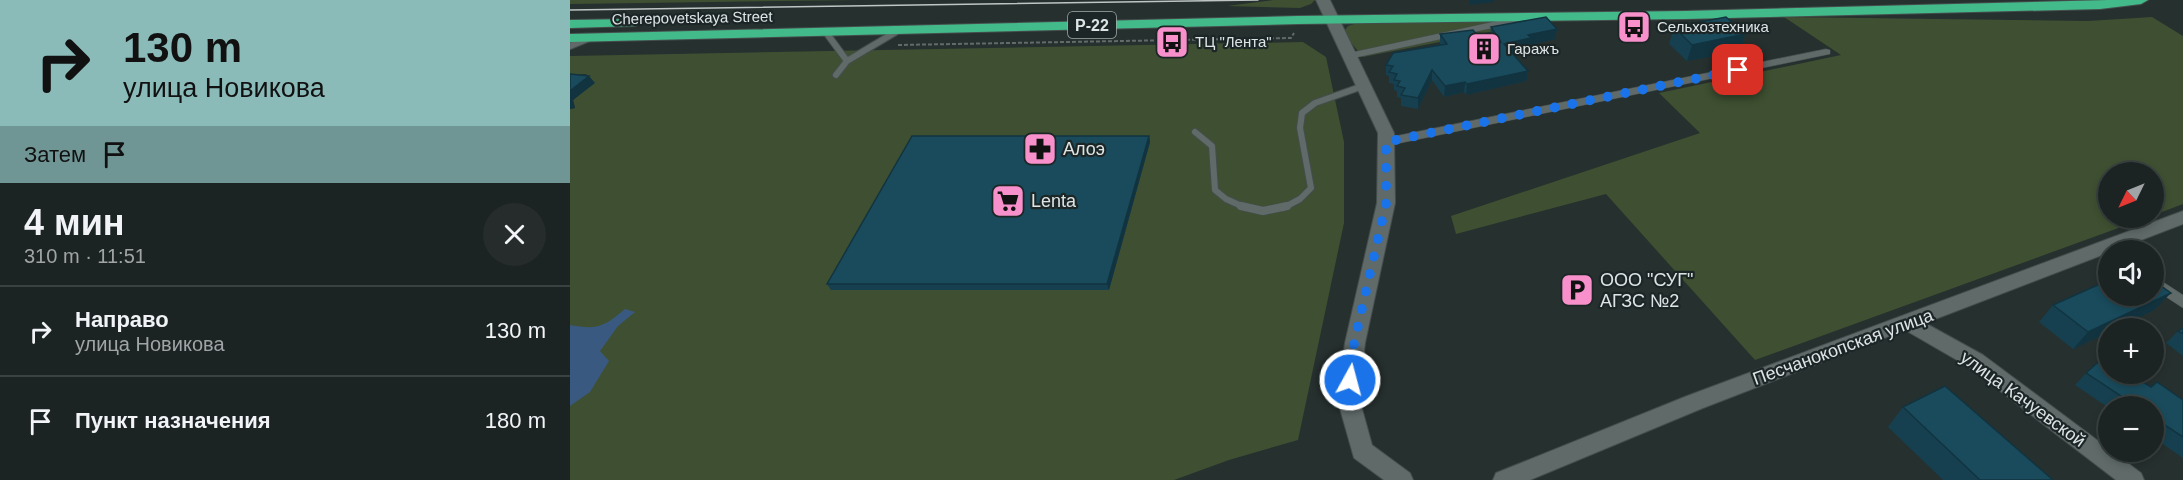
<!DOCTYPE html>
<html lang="ru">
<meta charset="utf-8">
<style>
body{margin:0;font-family:Arial,sans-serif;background:#252c2b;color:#f1f3f6;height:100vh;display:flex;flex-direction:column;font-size:22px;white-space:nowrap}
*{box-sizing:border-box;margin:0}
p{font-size:20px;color:#a0a4a6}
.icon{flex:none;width:33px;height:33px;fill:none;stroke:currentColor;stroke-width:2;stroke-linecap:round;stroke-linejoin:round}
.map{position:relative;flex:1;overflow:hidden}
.panel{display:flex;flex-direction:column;background:#1c2423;width:570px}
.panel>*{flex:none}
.top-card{background:#8bbbb9;color:#111;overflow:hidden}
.needle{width:39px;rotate:227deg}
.fabs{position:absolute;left:1528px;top:162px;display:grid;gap:12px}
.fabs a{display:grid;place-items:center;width:66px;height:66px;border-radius:50%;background:#1c2423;box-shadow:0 3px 9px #0003,0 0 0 2px #3a4141;font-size:30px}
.pin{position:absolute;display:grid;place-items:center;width:51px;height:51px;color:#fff;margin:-26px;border-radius:12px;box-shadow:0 3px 9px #0006}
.me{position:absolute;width:66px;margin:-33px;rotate:7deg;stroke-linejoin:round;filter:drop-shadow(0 0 4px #0008)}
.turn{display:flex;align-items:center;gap:21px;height:126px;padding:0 24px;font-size:27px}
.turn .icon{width:78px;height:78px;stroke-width:2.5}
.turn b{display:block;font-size:42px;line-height:51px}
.then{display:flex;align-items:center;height:57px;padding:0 24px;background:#0003;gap:12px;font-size:22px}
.round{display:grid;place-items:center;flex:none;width:63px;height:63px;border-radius:32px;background:#252c2b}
.overview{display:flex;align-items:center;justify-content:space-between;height:102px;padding:0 24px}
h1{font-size:36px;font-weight:700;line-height:45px}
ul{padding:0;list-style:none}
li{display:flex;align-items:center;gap:18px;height:90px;padding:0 24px;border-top:2px solid #3a4141}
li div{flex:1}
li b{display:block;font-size:22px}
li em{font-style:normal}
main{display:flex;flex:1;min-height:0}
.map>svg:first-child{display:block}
</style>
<main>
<section class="panel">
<div class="top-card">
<div class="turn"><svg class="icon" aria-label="right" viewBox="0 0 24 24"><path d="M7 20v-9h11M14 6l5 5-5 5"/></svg><div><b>130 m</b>улица Новикова</div></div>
<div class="then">Затем<svg class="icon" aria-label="arrive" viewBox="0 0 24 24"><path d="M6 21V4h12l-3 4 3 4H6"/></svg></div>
</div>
<div class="overview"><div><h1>4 мин</h1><p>310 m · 11:51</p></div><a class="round"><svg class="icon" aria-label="close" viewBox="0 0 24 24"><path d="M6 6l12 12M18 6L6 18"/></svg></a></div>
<ul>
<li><svg class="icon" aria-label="right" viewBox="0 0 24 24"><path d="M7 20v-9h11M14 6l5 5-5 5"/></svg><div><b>Направо</b><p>улица Новикова</p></div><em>130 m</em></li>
<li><svg class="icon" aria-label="arrive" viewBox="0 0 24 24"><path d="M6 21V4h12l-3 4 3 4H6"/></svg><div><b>Пункт назначения</b></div><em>180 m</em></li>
</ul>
</section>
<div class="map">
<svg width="1613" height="480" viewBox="0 0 1613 480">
<rect width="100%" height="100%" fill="#26302f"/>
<path fill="#3e5031" d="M0,0H291L0,4Z
M703,0H745L741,4L730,8L657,6Z
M1214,17L1518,21L1582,17L1613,36V204L1584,215V172H1539V218H1576L1185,360L1036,194L886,234L881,216L1130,133L1089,93L1271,55Z
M960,20L961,24L793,57L777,38L775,30L778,26L791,22Z
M733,42L756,57L774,142V223L728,440L659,460L604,480H0V109L5,108L3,100L24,83L16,74L0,75V56Z"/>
<path fill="#395980" d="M55,309L65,312L48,326L30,351L39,361L20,392L0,406V325C27,330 34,327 55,309Z"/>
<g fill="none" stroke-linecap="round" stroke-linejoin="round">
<defs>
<path id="lane-far1" d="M255,31L277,61L266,75
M0,46L17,39
M277,61L329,30
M625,132L642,146L645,190L656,199L676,208
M713,208L730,199L741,188L730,128L732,113L745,103L793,86"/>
<path id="lane" d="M671,206L693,211L717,206"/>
<path id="street" d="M960,14L964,15V19L779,59L774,56L779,53Z
M1256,49L1260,50V54L816,146L810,142L816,138Z
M1584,276L1613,295V308L1584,289Z"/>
<path id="secondary" d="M746,0H760L824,133L825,203L795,343L789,398L802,445L840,473L843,480H814L784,458L767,398L775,343L807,203L808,133Z
M1613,211V224L1355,323L1413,355L1539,449V452H1543L1571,473L1574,480H1546L1399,367L1335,330L1133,408L960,480H923L926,473L1117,396Z"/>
<path id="highway" d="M1538,0H1578L1571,4L1530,9L1115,19L728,24L0,42V34L728,16L1115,11Z
M61,19L68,23L66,26L0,28V20Z"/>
</defs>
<use href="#lane-far1" stroke="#454d4d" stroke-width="8"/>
<use href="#lane" stroke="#454d4d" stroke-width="9"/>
<use href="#street" stroke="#454d4d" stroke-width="1"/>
<use href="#secondary" stroke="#454d4d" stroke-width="2"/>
<use href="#highway" stroke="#454d4d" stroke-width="2"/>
<path stroke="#626a6a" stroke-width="2" stroke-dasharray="4 2" stroke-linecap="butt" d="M328,45L721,38L724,33"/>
<use href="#lane-far1" stroke="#5f6a69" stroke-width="6"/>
<use href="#lane" stroke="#5f6a69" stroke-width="8"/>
<use href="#street" fill="#5f6a69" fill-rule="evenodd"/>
<use href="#secondary" fill="#5f6a69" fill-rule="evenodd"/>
<use href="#highway" fill="#43ba89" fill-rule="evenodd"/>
<path stroke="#bfc5c5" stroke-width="1.5" d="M0,10L688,0"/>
</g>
<path fill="#16404f" d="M921,27L987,29L985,39L960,45V49L942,53L958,71L956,81L896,95L894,92L874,97L862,80L848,109L831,106V98L827,97V91L824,90V84L819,83V76L816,75V65L870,45V34L920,50L926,46L920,37Z
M1104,27L1175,34L1170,51L1117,61L1099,44Z
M579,136L580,142L539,290H261L257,284Z
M1483,305L1584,310L1546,328H1539V332L1503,349L1469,322Z
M1613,328V356L1596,343L1608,331Z
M1516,373L1613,400V458L1584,438V406H1539V408L1505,385Z
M1333,407L1483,480H1373L1318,427Z"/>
<path fill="#123440" d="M900,0H924V2L900,5Z
M987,29L985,39L960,45V49L933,55L934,44L958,35Z
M1175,34L1170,51L1117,61L1122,45Z
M862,70V80L848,109V98Z
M958,71L956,81L896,95L897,84Z
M19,76L25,83L3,100L5,108L0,109V91Z
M895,82L894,92L874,97L875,86Z
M579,136L580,142L539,290L537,284Z
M1601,293L1584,310L1546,328H1539V332L1503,349L1518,332Z"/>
<path fill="#194b5c" stroke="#123440" stroke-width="1.5" d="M976,17L987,29L958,35L961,38L934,44L958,71L897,84L895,82L875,86L862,70L848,98L831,95L835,88L827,86L830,81L824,80L827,74L819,72L823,66L816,65L823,53L877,44L870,34L903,30L920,50L931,42L921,27Z
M1156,17L1175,34L1122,45L1104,27Z
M0,74L19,76L0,91Z
M342,136H579L537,284H257Z
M1539,280V296H1584V281L1601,293L1518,332L1483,305Z
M1613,328V334L1608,331Z
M1534,357L1539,360V374H1560L1581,387L1587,382L1613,400V437L1584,418V406H1566L1516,373Z
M1375,386L1483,480H1410L1333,407Z"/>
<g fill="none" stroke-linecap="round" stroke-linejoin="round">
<path stroke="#1a73e8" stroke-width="10" stroke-dasharray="0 18" d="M780,380L784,343L816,203V142L1168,70"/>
</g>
<defs>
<symbol id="bus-square" viewBox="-11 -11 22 22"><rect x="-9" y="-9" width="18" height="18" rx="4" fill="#f890cb" stroke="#1c2626"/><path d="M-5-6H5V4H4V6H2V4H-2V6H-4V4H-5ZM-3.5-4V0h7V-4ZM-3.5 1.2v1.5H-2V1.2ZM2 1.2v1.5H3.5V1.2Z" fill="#111"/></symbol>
<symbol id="building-square" viewBox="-11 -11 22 22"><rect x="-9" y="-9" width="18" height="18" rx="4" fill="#f890cb" stroke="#1c2626"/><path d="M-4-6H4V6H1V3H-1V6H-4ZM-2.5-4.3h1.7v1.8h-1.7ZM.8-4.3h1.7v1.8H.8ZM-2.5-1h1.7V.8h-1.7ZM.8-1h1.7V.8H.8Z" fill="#111"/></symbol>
<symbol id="pharmacy-square" viewBox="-11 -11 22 22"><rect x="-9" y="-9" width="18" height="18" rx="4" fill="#f890cb" stroke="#1c2626"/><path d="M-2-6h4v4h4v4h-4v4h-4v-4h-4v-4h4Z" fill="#111"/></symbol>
<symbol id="supermarket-square" viewBox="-11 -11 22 22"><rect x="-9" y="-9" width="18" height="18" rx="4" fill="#f890cb" stroke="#1c2626"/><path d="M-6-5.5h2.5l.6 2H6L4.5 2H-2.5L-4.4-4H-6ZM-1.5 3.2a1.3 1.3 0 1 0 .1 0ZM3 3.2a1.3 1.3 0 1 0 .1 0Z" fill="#111"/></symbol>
<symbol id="parking-square" viewBox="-11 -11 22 22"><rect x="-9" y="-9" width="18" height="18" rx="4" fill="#f890cb" stroke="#1c2626"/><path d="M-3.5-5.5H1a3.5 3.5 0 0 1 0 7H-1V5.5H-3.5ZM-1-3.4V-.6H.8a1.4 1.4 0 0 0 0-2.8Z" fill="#111"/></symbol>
</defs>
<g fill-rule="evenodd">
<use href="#bus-square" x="1045" y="8" width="38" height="38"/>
<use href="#bus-square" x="583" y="23" width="38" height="38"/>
<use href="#building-square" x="895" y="30" width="38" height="38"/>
<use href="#pharmacy-square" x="451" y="130" width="38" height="38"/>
<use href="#supermarket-square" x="419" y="182" width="38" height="38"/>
<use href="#parking-square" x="988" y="271" width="38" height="38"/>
</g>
<g text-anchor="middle" stroke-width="4.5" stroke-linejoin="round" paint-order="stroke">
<g font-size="15" fill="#dee4e4" stroke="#1c2626">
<text transform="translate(122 18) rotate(-1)" y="5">Cherepovetskaya Street</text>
</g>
<g font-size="15" fill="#dee4e4" stroke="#1c2626" text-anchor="start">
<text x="1087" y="32">Сельхозтехника</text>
<text x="625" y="47">ТЦ "Лента"</text>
<text x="937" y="54">Гаражъ</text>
</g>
<rect fill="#1c2626" stroke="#a4abab" stroke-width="1.5" x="498" y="12" width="48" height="26" rx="4.5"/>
<g font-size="16" font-weight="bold" fill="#dee4e4">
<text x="522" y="31">Р-22</text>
</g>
<g font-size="18" fill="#dee4e4" stroke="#1c2626" text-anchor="start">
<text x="493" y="155">Алоэ</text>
<text x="461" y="207">Lenta</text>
<text x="1030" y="286">ООО "СУГ"<tspan x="1030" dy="21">АГЗС №2</tspan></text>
</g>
<g font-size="18" fill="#dee4e4" stroke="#1c2626">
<text transform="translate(1273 347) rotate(-20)" y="6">Песчанокопская улица</text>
<text transform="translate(1453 399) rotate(36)" y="6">улица Качуевской</text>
</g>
</g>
</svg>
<div class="fabs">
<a><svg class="needle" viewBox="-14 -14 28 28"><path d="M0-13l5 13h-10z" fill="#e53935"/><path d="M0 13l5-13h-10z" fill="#a0a4a6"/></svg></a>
<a><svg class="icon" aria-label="sound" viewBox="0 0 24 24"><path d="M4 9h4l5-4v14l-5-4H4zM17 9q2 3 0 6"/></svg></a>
<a>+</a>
<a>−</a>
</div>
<div class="pin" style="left:1168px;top:70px;background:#d93025"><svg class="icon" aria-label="arrive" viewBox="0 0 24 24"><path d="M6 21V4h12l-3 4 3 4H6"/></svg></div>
<svg class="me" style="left:780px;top:380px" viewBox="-20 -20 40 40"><circle r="17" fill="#1a73e8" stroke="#fff" stroke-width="3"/><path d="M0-11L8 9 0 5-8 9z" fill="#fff"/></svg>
</div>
</main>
